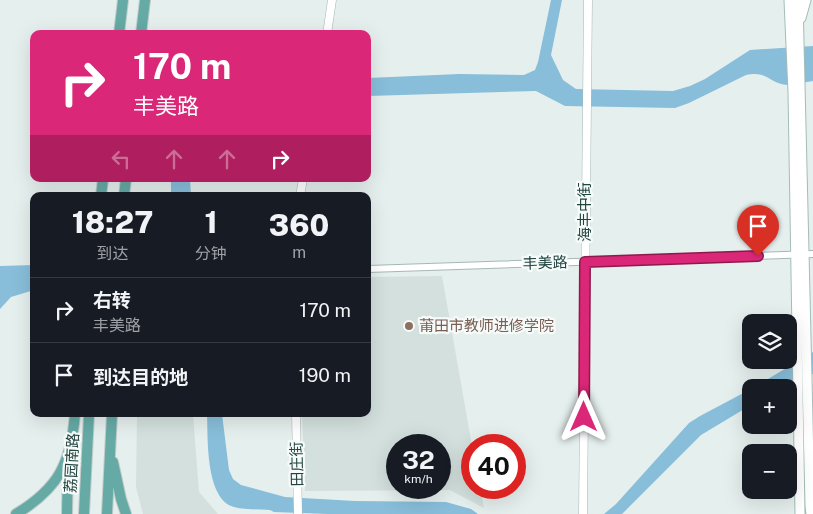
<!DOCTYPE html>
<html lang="zh">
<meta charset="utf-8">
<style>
body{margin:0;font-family:"Public Sans","Noto Sans SC",sans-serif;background:#20242c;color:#f1f3f6;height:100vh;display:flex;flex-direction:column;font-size:19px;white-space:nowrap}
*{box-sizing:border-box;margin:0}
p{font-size:16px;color:#9ea1a6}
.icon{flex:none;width:28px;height:28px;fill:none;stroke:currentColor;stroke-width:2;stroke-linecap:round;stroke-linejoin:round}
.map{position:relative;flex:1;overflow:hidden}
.sheet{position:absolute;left:30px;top:192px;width:341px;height:225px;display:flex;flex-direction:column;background:#171b24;border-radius:10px;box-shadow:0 5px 20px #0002}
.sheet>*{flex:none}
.hud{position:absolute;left:30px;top:30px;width:341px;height:152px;border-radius:10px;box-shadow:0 5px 20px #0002;background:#db2777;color:#fff;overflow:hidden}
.fabs{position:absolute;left:742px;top:314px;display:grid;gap:10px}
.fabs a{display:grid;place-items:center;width:55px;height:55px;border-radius:10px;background:#171b24;box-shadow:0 5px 20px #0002;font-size:25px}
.speed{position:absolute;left:386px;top:434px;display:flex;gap:10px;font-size:25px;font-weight:700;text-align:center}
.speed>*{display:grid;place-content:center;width:65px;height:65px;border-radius:50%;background:#171b24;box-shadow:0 5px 20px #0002;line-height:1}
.speed small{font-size:12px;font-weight:400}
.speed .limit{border:8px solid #d22;background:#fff;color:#111}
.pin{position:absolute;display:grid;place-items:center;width:42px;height:42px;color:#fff;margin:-51px -21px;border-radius:50% 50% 50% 0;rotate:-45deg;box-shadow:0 0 5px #0007}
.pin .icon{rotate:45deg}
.me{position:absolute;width:55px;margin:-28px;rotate:0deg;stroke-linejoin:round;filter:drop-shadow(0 0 4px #0008)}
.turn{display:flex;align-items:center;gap:18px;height:105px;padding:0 20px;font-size:22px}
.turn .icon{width:65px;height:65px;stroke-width:2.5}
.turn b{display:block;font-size:35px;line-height:42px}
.lanes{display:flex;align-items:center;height:48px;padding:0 20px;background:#0003;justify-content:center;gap:25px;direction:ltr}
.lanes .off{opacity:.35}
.eta{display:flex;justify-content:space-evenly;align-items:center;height:85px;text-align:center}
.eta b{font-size:30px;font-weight:800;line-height:35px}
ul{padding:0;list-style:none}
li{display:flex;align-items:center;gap:15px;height:65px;padding:0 20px;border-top:1px solid #363941}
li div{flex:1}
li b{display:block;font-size:19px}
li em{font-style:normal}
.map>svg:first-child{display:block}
</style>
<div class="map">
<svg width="813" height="514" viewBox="0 0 813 514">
<rect width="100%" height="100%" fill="#e5efed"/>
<path fill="#d3e0dd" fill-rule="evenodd" d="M442,276L472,446V488H480L484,508L450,490L305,491L302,414H368V277ZM398,445H440V488H398Z
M137,414H193L199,492L218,514H143L136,487Z"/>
<path fill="#88beda" d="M551,0H562L551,55L563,80L576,89L673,91L690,86L705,79L750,50L813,46V81C805,82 796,85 788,85C769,84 768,70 746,75L689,103L675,108L565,106L536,91L368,96V78L459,74L524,75L535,70L538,62Z
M171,179H190L191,196H171Z
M34,265V290L11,297L0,309V266Z
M813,352V374L786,387L753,388Z
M751,389V405L701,435L622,514H604L616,504L689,423L700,416Z
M207,414H222L229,470L233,479L241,485L285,497L355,501L446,502L471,509L478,514H328L274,512L270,510C258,509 245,510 234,507C205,499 208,437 207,414Z"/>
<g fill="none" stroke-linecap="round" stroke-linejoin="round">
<defs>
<path id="minor" d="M368,269L813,254"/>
<path id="tertiary" d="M327,34L332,0
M300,196L303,179
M296,414L298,514
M583,514L588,0"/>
<path id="secondary" d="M789,0L793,92L800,514
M798,0L810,505L811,514
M801,18L806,0"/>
<path id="primary" d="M119,34L123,0
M141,34L145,0
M101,196L103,179
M124,196L126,179
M113,462L121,499L126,514
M16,514C59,488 71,463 75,414
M67,514L68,460
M84,514L89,414
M107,514L112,414"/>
</defs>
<use href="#minor" stroke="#a6b8b6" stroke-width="8"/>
<use href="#tertiary" stroke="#a6b8b6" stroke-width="9"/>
<use href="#secondary" stroke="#a2bdb9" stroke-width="11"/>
<use href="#primary" stroke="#c1cbca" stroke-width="12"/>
<use href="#minor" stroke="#fff" stroke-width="6"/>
<use href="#tertiary" stroke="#fff" stroke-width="8"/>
<use href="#secondary" stroke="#fff" stroke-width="9"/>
<use href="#primary" stroke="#65aaa5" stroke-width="10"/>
</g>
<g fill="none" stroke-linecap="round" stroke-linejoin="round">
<defs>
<path id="route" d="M584,417L585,262L758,256"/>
</defs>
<use href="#route" stroke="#8e194d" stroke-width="12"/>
<use href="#route" stroke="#db2777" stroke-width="9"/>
</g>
<circle fill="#8d6e63" stroke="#f6fbf9" stroke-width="2" cx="409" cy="326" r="5"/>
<g text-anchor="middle" stroke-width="4.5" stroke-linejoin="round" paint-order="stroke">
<g font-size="15" fill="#214441" stroke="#f6fbf9">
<text transform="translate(585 212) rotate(-90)" y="5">海丰中街</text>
<text transform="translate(545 263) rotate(-2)" y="5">丰美路</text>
<text transform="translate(72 463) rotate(-87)" y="5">荔园南路</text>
<text transform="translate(297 464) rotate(-91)" y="5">田庄街</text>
</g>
<g font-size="15" fill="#785e54" stroke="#f6fbf9" text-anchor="start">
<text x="419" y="331">莆田市教师进修学院</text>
</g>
</g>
</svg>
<div class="fabs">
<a><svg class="icon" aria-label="layers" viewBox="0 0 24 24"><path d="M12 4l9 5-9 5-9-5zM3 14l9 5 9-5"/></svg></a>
<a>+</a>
<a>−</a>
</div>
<div class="speed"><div>32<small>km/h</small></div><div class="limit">40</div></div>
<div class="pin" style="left:758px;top:256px;background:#d93025"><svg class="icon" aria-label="arrive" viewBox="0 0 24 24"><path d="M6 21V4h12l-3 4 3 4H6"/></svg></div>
<svg class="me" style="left:584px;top:417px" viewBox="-20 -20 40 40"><path d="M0-17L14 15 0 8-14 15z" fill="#db2777" stroke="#fff" stroke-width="4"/></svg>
<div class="hud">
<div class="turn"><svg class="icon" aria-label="right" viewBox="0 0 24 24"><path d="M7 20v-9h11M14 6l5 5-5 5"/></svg><div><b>170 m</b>丰美路</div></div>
<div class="lanes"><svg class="icon off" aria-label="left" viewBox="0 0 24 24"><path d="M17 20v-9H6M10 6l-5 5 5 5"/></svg><svg class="icon off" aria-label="ahead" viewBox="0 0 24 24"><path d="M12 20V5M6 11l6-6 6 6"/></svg><svg class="icon off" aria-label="ahead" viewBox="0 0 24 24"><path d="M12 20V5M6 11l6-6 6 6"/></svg><svg class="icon" aria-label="right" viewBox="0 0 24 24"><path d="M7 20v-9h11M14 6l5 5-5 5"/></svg></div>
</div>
<section class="sheet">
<div class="eta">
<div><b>18:27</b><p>到达</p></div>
<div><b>1</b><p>分钟</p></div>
<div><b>360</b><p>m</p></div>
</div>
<ul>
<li><svg class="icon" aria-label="right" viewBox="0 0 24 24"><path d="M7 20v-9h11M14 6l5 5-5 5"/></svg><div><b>右转</b><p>丰美路</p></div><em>170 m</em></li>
<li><svg class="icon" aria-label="arrive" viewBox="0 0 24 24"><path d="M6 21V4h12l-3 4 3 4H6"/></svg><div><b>到达目的地</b></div><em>190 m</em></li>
</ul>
</section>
</div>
